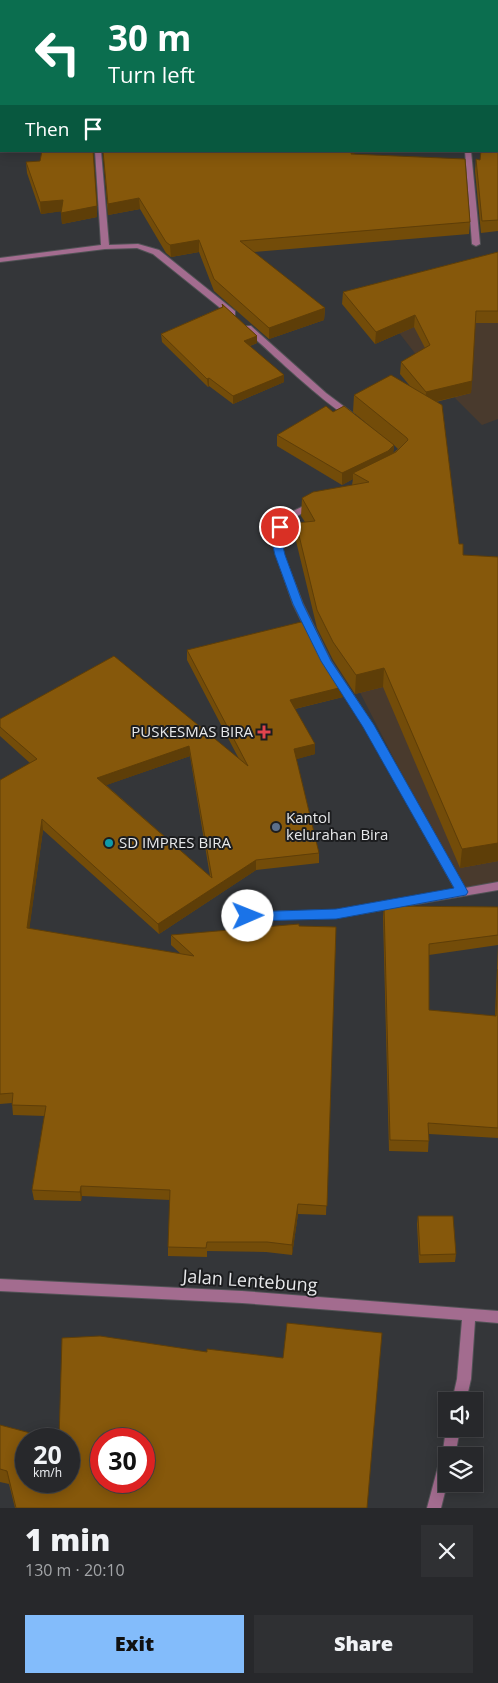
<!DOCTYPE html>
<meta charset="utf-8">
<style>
body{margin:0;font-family:"Open Sans",sans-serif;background:#2f3033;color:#f1f3f6;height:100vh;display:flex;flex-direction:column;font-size:19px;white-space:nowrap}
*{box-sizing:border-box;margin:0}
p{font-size:16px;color:#a4a6a9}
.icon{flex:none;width:28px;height:28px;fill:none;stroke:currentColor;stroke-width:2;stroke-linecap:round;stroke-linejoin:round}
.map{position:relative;height:1508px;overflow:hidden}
.side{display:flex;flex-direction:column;background:#27282b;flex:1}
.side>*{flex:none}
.top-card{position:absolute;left:0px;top:0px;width:499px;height:152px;box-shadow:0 2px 12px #0003,0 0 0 1px #434447;background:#0b6e4f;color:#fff;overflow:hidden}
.fabs{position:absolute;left:438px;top:1392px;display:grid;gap:10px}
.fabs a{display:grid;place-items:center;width:45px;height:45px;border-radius:0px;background:#27282b;box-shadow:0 2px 12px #0003,0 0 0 1px #434447;font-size:25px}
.speed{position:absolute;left:15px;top:1428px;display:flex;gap:10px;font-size:25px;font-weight:700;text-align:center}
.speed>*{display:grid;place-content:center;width:65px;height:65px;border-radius:50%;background:#27282b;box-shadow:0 2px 12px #0003,0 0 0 1px #434447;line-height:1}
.speed small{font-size:12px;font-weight:400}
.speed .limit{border:8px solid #d22;background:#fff;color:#111}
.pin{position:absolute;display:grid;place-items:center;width:42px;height:42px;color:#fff;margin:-21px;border:2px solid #fff;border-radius:50%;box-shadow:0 1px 5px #0007}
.me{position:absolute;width:55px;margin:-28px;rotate:89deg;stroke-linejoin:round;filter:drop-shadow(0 0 4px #0008)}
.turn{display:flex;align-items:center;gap:18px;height:105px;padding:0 25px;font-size:22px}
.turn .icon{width:65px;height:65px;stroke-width:2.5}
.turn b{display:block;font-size:35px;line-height:42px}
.then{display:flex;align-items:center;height:48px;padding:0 25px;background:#0003;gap:10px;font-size:19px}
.round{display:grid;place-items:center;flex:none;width:52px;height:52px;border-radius:0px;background:#2f3033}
.overview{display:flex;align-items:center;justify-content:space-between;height:85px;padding:0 25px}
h1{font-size:30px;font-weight:800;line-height:38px}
.cta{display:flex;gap:10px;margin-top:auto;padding:10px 25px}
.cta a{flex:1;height:58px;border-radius:0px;background:#83bcfb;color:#111;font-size:20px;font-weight:800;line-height:58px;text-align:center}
.cta a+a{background:#2f3033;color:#f1f3f6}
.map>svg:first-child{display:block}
</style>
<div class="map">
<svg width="498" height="1508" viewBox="0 0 498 1508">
<rect width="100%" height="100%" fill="#343639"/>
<path fill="#493a2d" d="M0,0H498V147V1H1L0,134Z
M498,274V419L482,425L431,374L383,312Z
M498,652V886L462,892L348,669Z"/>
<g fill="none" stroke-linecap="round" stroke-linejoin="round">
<defs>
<path id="street" d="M0,139H1V143H0Z
M95,151H101L109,245L138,244L159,250L235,311V315H229L153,254L137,248L105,249L0,262V258L101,245Z
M465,151H471L480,244L476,246L472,244Z
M245,326H251L326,393L354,414V418C340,420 261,343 245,330Z
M312,502L316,505L315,507L291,519L284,528L280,538L284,555L303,604L331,661L373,725L465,888L498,882V890L336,918L230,921L226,920L225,917L226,914L230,913L336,910L455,889L364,726L321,661L293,604L276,555L272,538L276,527L285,515Z
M0,1279L242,1291L498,1311V1323L475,1321L471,1379L466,1401H452L457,1379L462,1320L242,1303L0,1291Z
M446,1429H460L455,1456H446L447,1484L441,1508H427L439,1463L442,1458Z"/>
</defs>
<use href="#street" stroke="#515255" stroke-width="2"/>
<use href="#street" fill="#a36c8f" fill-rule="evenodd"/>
</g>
<path fill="#734c09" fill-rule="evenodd" d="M216,0H498V101V1H217Z
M498,136V231L481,233L475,171L476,159L480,160Z
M103,151H355L354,154L470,222L469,234L253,252L325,308L324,320L269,339L214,291L199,252L171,257L166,253L140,209L108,215Z
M26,162L97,217L62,224L61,211L41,214L27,173Z
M498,252V323H475L471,393L436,402L459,544L463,555L498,557V861L460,868L383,687L355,694L333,660L317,628L296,541V523L305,522L301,516L302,498L352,485L353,479L342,485L277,446V435L333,412L385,439L353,412L354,395L410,386L400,374L401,362L425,348L414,327L375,344L342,304L343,292ZM394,445L398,449L393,453Z
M222,304L257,336V343L250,346L284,382L233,404L209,386L208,387L162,342L161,334L222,307Z
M187,650L320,652L343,687V697L295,709L315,744V754L296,759L319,853V863L256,870L159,934L43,830L29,929L181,954L171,945V935L299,926L336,927L326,1215L298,1214L292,1255L266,1252L207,1251V1257L168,1256V1247L170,1200L82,1196L81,1201L34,1200L32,1190L45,1116L13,1115L12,1103L0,1104V780L30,763L0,736V719L114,656L239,759L187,660ZM190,756L210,876L106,785Z
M384,906L498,907V1138L429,1134L428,1152L389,1151L383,917ZM498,945L495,1016L429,1010V955Z
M418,1216L456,1254L455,1262L419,1263L417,1224Z
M0,1425L53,1439L367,1508H15L9,1484L0,1482Z"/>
<path fill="#5e3e08" d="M352,151H355L351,165V154Z
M139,198L140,209L108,215V204Z
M63,200L64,211L41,214L40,202Z
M97,206V217L62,224L61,213Z
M199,240V252L171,257L170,245Z
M325,308L324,320L269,339V328Z
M415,315L414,327L375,344L376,332Z
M257,336V343L244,348V341Z
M284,375V382L233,404V396Z
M209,378V386L208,387L207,379Z
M472,381L471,393L425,404L426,392Z
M394,445L393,457L353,473V479L342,485V473Z
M384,668L383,687L355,694L356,675Z
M343,687V697L290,710V700Z
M315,744V754L294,760V749Z
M189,746L190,756L98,788L97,778Z
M42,819L43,830L28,939L27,928Z
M498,843V861L460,868L462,849Z
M256,860V870L159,934L158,924Z
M81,1186L82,1196L81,1201L80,1192Z
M298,1204V1214L292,1255V1245Z"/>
<path fill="#86580b" stroke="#5e3e08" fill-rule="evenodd" d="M223,0H498V91V1H224Z
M498,136V220L482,221L476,159L480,160L481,151H498Z
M42,151H93L97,206L61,213L63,200L40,202L26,162L40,161Z
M103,151H352L351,154L465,159L470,222L240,241L325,308L269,328L214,279L199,240L170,245L166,242L139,198L108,204Z
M498,252V311H476L472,381L426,392L401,362L430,345L415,315L376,332L343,292Z
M222,304L257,336L244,341L284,375L233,396L209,378L207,379L161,334L223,307Z
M391,375L442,405L459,544H463V555L498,557V843L462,849L384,668L356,675L333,642L317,610L296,523L315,521L302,498L313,492L369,482L353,473L396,452L408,440L407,438L354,395Z
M326,406L333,412L344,406L394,445L388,451L342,473L277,435Z
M305,621L320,652L343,687L290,700L315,744L294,749L319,853L256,860L158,924L42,819L27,928L194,956L171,935L299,924V926L336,927L327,1206L298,1204L292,1245L267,1242H207L206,1248L168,1247L170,1190L81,1186L80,1192L32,1190L46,1106L12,1105L13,1093L0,1094V780L37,759L0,727V719L114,656L248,766L187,650ZM189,746L212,878L97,778Z
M384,906L498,907V935L429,944V1010L496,1016L498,969V1128L428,1123L429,1141L390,1140Z
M418,1216H453L456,1254L420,1255Z
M287,1323L382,1333L367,1508H16L7,1471L0,1469V1425L53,1439H26V1481H69V1439H59L62,1338L100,1336L207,1352V1349L283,1358ZM101,1439H144V1481H101Z"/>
<path fill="#1a73e8" stroke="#114b97" d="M280,524L285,527L281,538L285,555L303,604L331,661L374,725L468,892L466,895L336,919L248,921L244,920L242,916L244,913L248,912L336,909L454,888L363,727L321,661L293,604L275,555L271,538L275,527Z"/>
<path fill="#e0444e" stroke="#1c1d1f" stroke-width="2" d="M261.5 724.5h5v5h5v5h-5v5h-5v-5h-5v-5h5z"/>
<circle fill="#5c6f8a" stroke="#1c1d1f" stroke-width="2" cx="276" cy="827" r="5"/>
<circle fill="#0f9aa8" stroke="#1c1d1f" stroke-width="2" cx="109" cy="843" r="5"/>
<g text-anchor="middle" stroke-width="4" stroke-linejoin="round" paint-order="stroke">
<g font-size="15" fill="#e7e8ea" stroke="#1c1d1f" text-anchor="start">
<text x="253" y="737" text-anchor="end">PUSKESMAS BIRA</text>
<text x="286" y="823">Kantol<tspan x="286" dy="17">kelurahan Bira</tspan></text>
<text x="119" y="848">SD IMPRES BIRA</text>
</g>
<g font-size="18" fill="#e7e8ea" stroke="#1c1d1f">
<text transform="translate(250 1281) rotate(4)" y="6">Jalan Lentebung</text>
</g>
</g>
</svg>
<div class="fabs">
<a><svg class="icon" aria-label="sound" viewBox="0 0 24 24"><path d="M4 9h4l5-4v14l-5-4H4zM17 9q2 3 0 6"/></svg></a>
<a><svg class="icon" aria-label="layers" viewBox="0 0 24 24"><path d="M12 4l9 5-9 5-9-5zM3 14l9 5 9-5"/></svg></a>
</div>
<div class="speed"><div>20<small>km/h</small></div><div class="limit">30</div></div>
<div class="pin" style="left:280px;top:527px;background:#d93025"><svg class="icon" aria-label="arrive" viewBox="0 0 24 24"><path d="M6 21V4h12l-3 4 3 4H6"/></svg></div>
<svg class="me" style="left:248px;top:916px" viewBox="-20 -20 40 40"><circle r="19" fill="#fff"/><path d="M0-13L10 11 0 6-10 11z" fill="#1a73e8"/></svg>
<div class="top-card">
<div class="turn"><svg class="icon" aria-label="left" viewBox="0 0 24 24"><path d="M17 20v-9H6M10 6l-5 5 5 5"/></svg><div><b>30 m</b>Turn left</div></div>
<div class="then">Then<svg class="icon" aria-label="arrive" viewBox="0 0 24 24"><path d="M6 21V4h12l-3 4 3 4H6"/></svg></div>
</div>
</div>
<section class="side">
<div class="overview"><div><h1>1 min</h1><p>130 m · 20:10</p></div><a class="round"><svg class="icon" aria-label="close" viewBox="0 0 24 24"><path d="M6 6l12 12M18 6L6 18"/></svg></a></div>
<div class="cta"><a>Exit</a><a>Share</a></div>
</section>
